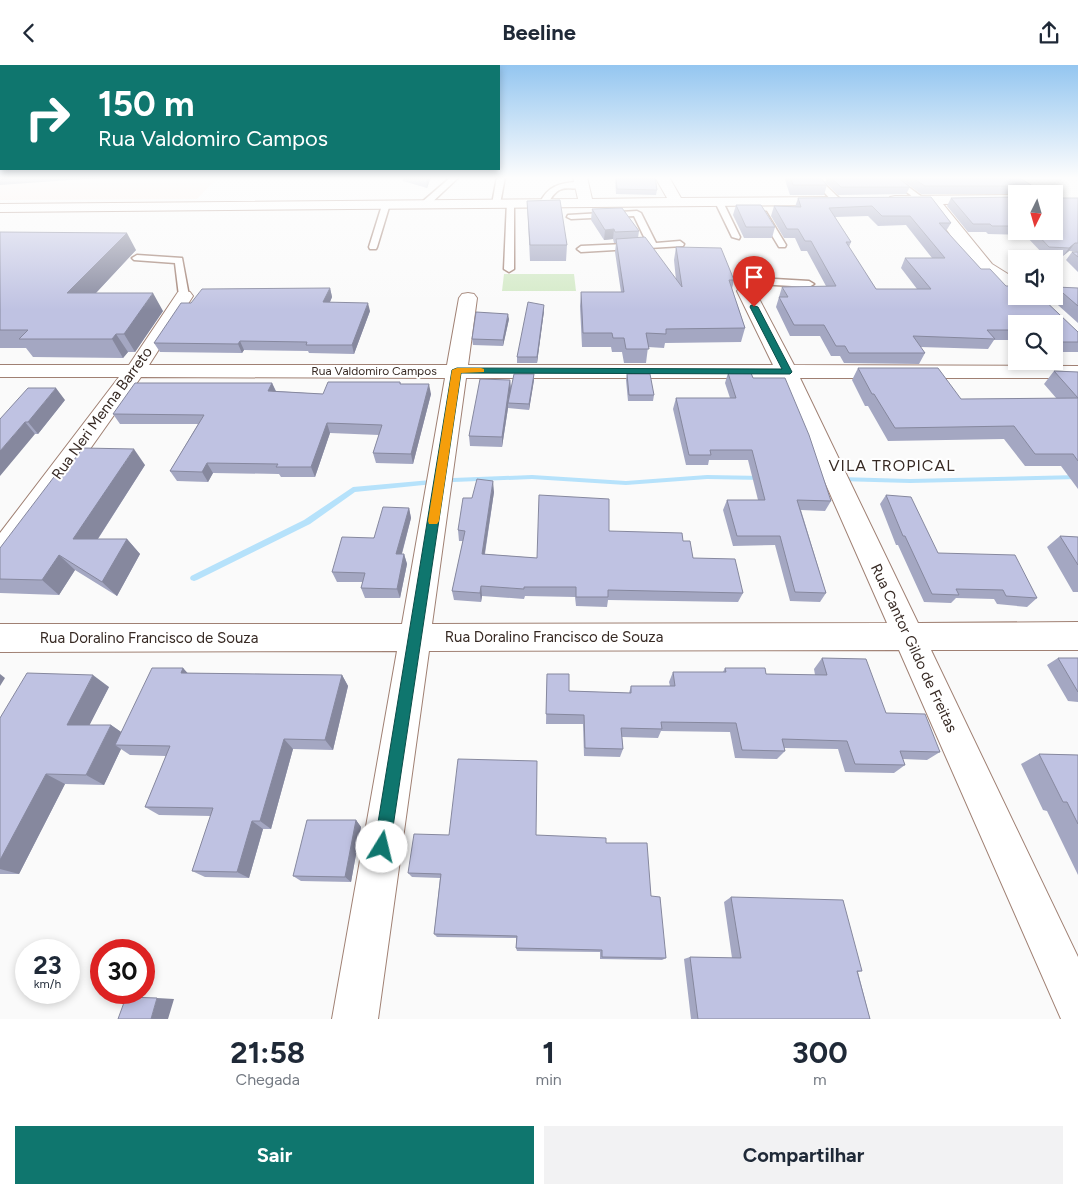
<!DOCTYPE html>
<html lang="pt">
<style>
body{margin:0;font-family:Figtree,sans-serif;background:#f2f2f3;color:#1f2937;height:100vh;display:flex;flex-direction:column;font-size:19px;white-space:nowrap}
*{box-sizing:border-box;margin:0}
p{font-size:16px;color:#747a83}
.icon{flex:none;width:28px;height:28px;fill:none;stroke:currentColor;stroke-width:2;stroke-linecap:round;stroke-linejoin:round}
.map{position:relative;height:954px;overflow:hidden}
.details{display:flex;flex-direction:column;background:#fff;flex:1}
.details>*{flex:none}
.banner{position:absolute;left:0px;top:0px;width:500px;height:105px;box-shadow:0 2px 8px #0003;background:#0f766e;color:#fff;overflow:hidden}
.needle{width:32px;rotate:185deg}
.controls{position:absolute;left:1008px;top:120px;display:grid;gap:10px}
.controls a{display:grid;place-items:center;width:55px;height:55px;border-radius:0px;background:#fff;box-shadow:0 2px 8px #0003;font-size:25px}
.speed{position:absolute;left:15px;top:874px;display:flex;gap:10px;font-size:25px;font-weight:700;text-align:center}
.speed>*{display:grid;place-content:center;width:65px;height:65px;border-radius:50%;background:#fff;box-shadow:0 2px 8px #0003;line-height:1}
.speed small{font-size:12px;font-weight:400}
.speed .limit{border:8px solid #d22;background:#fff;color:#111}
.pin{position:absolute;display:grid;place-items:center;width:42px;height:42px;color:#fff;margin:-51px -21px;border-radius:50% 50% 50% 0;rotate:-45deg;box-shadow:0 0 5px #0007}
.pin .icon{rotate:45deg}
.me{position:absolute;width:55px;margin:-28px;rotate:9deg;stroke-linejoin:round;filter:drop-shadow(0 0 4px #0008)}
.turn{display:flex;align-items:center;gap:18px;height:105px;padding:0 15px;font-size:22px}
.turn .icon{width:65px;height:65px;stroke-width:2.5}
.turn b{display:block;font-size:35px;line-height:42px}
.eta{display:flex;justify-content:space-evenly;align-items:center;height:85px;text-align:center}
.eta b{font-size:30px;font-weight:700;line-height:35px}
.action{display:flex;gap:10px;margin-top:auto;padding:10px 15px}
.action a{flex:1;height:58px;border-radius:0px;background:#0f766e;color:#fff;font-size:20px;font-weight:700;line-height:58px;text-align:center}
.action a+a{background:#f2f2f3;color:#1f2937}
header{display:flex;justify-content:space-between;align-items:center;height:65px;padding:0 15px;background:#fff;font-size:22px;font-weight:700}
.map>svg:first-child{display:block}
</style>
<header><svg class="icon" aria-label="back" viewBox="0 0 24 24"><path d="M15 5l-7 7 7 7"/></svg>Beeline<svg class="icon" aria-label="share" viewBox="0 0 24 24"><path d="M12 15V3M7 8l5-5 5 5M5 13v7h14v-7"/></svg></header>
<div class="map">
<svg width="1078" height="954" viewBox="0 0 1078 954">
<rect width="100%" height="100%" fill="#fafafa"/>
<path fill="#fcede7" d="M0,112H218L197,134L0,135Z"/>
<path fill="#d2e9c5" d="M504,209H574L576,226H502Z"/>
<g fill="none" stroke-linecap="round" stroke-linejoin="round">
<path fill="#b6e2fb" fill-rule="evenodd" d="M532,410L626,416L707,410L763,411L766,413L763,415L707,414L626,420L532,414L453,417L355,427L310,459L197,515L194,516L191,515L190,513L191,511L304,455L353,422L453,413Z
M1078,410V414L910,418L839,416L836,414L839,412L910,414Z"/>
<defs>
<path id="lane" d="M451,112H459L428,141H422V137Z
M497,112H505L500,139L496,141L492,139Z
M810,112H817L840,134V138H834Z
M888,112H895L926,135L919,137Z
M576,117L586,120C570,130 562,112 547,140L540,138C547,122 559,118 576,117Z
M716,135L723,137L740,172L739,174L732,172L715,137Z
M507,136L514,138V204L509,207L504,204Z
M383,137L390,139L377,182L376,184H370L369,182Z
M637,146L641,148L656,178L680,176L684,179L683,181L581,187L577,184L581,181L647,178L634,151L571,154L567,152L568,150Z
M760,147H766L786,180L785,182H779L759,149Z
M137,190L182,193L189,231L188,233L184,234L179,231L175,198L134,195L132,193Z
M756,213L809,216L814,219L809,222L756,219L749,221L751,226L749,228H743L739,220L741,218Z"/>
<path id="street" d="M573,112H587L592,134L667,133L655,112H669L681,133L835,132L840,133L842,136L840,139L835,140L0,147V139L578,134Z
M1016,130V138L943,139L992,199L1016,214V226C978,217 951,169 928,139H895L890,138L888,135L890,132L895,131Z
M746,221L752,222L755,226L794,300L1078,301V313H800L918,558L1078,557V585H931L1078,892V954H1061L899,585L429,586L378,954H332L397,586L0,587V559H402L445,313L141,312L10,497L0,500V468L119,312H0V300H129L178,227L184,226L190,227L193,231L149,300H447L459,233L462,229L468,228L474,229L477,233L468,300H773L737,226L740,222ZM466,313H779L887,558L432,559Z"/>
</defs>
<use href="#lane" stroke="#a08073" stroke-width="3"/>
<use href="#street" stroke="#a08073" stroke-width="2"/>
<use href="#lane" fill="#fff" fill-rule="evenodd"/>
<use href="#street" fill="#fff" fill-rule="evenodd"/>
</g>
<path fill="#a4a7c2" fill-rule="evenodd" d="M258,112H323L322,113H258Z
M386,112H431L427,123L403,116V112Z
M615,112H655L657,125L656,130L616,129Z
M786,112H820L827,120L824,130H790L785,115Z
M827,112H897L910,122L906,129L838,130L825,117Z
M898,112H1018L1046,129H921Z
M931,132L951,158L946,166L981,204L1006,221L1078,267V287H1054V259H1016V275H994L988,284L920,282L925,288L919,299L844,298L840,291H831L820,271H790L776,242L782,222L826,221L807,186H801L795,173H784L771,151L774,141L795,142L798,133ZM868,151L878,161L906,160L932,193H905L901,203L917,224H876L849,182L851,177L835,152Z
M1016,132V166H1054L1078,133V187L1069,186L1063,191L1044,190L1025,170L988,169L986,167H968L947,141L951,133Z
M527,136L567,180L566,196H530Z
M736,140L775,162L772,173H744L733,150Z
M592,144L639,166L638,173L676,215L674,195L676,182L734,215L732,224L745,263L741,277L665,278L664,283L648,282L646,298H624L622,287H612L611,282H582L580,241L581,227H621L615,187L616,178H614L613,174L604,175L591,155Z
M0,167L136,185L96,228L163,246L135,287H128L123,293L33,292L26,283H0Z
M1072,187H1078V207L1066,195Z
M1056,222L1078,223V258L1049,232V231H1054V225Z
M330,223L332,232L330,237L370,246L354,289L309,288L308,286L244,285L242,288L160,287L154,278L191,238Z
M544,246L537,298H517V292Z
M509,254L503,281L473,280L472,274Z
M858,303L961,334H1057L1044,319L1054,306L1078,307V424L1061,401H1025L1004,374L888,376L868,341H865L852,315Z
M728,308L753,313L831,436L825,446L801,445L826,528L820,537L790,536L775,480L733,481L723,445L727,435H758L748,395H709L708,400H686L673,344L676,333H730L725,318Z
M534,309V315L529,345L508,343L502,382L470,381L469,371L510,315L511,324Z
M627,309L654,330L653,336H628L626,315Z
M400,317L401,319L431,329L413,399L376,398L373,388L379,370L330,368L315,412H281L279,409L213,408L208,417L177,416L170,406L198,359H120L113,349L272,318L276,326L323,329Z
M65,335L38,369H35L0,354Z
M145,400L98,474H127L140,489L117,531L75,505L59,530L0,528V483L67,404Z
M494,427L485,489L537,493L609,466L683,476L693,493L743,528L738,537L608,535L607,542L576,541L575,532L525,531L524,534L482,531L481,537L454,535L452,526L463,476H459L458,465L472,433Z
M886,430L938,488L1037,533L1027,542L997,539L994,534L956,533L951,538L924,537L898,480H896L880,439Z
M409,443L411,453L402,489H404L407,499L400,533H365L361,523L363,517H337L332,507Z
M1060,471L1078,472V527H1073L1047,482Z
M822,593L886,648L940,687L927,695L903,694L905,700L894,708L845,707L838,684L784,683L785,686L777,694L735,693L730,667L661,666L658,673L622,672L623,684L620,692L584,691L583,659H546L547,609L569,626L629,628L631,621H670L669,617L673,607H723L725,603L766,609L815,610L814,604Z
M1058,593H1078V637L1068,636L1047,600Z
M183,603L187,608L342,610L348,621L333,685L293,684L271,764H263L249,813L205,812L192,806L211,751L159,750L145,742L166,691L130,690L121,684L104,720L65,719L19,809H0V653L109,622L89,660H111L121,667Z
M1039,689L1078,690V810L1047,746L1043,745L1021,699Z
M356,755L361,762L351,817L301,816L293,811Z
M536,770L606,778L651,831L666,893L662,895L600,894V887L517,886L516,883V873L437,872L434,869L440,813L412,812L408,808Z
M731,832L862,906L858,907L870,954H691L684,894L690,892L732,893L724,837Z"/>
<path fill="#86889e" d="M0,112H112L0,120Z
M426,112H431L427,123L426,113Z
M614,164L613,174L604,175L605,165Z
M127,168L136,185L79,246L67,228Z
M1075,178L1069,186L1063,191L1069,183Z
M330,223L332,232L326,246L323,237Z
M153,228L163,246L135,287L124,269Z
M368,238L370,246L354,289L352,280Z
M544,240V246L537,298V292Z
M508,249L509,254L503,281V275Z
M116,269L128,287L123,293L112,274Z
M240,276L244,285L242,288L238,279Z
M534,309V315L529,345V339Z
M510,315L511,325L508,338V343L502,382V372Z
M272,318L276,327L268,326Z
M429,319L431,329L413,399L411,389Z
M56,323L65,335L38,369L28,357Z
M25,357L35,369L0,411V386Z
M327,358L330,368L315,412L311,402Z
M134,384L145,400L88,489L73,474Z
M207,398L213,408L208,417L202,407Z
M493,416L494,427L483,499L482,489Z
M409,443L411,453L399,499L396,489Z
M127,474L140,489L117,531L102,517Z
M404,489L407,499L400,533L397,524Z
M59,490L75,505L59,530L42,515Z
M481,521L482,531L481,537L480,528Z
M183,603L194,615L181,608Z
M0,609L5,613L0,621Z
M93,610L109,622L84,671L67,660Z
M342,610L348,621L333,685L325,675Z
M111,660L127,671L115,680L121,684L104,720L86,710Z
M284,674L293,684L271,764L260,756Z
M46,709L65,719L19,809L0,804V795Z
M356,755L361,762L351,817L345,812Z
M252,756L263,764L249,813L237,807Z
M157,933L174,934L168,954H151Z"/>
<path fill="#bfc2e2" stroke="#86889e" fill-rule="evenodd" d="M616,112H655L657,125L617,124Z
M790,112H820L827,120H793Z
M830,112H897L910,122H841Z
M911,112H1018L1046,129H1022V121H925Z
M931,132L951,158H939L981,204H990L1006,221H1016V231H1040L1078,267V277H1056L1054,274V259H1016V265H987L995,274L913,271L925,288H849L845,281H836L824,260H794L779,232H788L782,222L836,221L811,176H805L798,164H787L774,141L801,142L798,133ZM872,141L882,151H910L945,193H905L931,224H876L846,177H851L829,143Z
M1016,132V161H992L990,159H973L951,133Z
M1054,133H1078V178H1075L1069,183L1049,182L1034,166H1054Z
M560,135L567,180H530L527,136Z
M736,140H761L775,162H746Z
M622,143L639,166L615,167L614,164L605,165L592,144Z
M0,167L127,168L67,228H153L124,269H116L112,274H19L28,265H0Z
M645,172L682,222L676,182L721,183L734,215H729L745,263L666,264V269L646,268L649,284H626L624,273H613L612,268H583L581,227H624L616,174Z
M1072,187H1078V192Z
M1056,222L1078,223V241Z
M330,223L323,237L368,238L352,280H306L307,277L240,276L238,279L154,278L181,238H191L202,224Z
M528,237L544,240L537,292H517Z
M476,247L508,249L503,275L472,274Z
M858,303H938L961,334L1078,333L1054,306L1078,307V396L1073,389H1035L1014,361L895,363L874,329H872Z
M728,308H751L753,313H785L809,370L831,436L797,435L826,528L795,527L780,471H737L727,435H765L752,385H710L711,390H689L676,333H736Z
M514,309H534L529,339L508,338Z
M627,309H650L654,330H629Z
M480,314L510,315L502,372L469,371Z
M328,317H400V319H429L411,389L373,388L382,360L327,358L311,402H276L278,399L207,398L202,407L170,406L204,350L113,349L135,318H272L268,326L323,329Z
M28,323H56L28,357H25L0,386V354Z
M83,383L134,384L73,474H127L102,517L59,490L42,515L0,514V483L60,404H67Z
M477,414L493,416L482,489L537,493L539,430L609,434V466L682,468L683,476H690L693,493L735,494L743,528L608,525V532H576V522H524V524L481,521L480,528L452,526L465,466L458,465L463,433H472Z
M886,430L911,432L938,488L1015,490L1037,533L1006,531L1003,525L956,524L959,530L932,529L905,471H903Z
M383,442L409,443L396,489H404L397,524L361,523L365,508L332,507L342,472L374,473Z
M1060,471L1078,472V500Z
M822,593L866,594L886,648L925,649L940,687L900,686L905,700L855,699L847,676L782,674L785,686L742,685L736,658L661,657L662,664L621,663L623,684L585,683L584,650L546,649L547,609H569V626L631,628V621H675L673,607H726L725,603H765L766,609L827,610Z
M1058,593H1078V627Z
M152,603H183L181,608L342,610L325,675L284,674L260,756H252L237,807L192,806L213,743L145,742L170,681L115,680Z
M27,608L93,610L67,660H111L86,710L46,709L0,795V653Z
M1039,689L1078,690V759L1067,737H1063Z
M458,694L537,696L536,770L606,773V778H647L651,831L660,832L666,893L602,892V885L516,883L517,871L434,869L441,809L408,808L414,769L449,770Z
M307,755H356L345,812L293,811Z
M731,832L843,835L862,906H857L870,954H698L690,892L741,893Z
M126,932L157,933L151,954H161H118Z"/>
<linearGradient id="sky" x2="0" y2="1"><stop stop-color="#94c6f0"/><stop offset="0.46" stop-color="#fdfdfd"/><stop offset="1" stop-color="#fdfdfd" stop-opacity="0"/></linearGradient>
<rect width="1078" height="245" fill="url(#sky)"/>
<path fill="#0f766e" stroke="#0a4d48" d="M751,240L758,242L792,307L790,309L461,308L390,782L388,788L382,790L376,788L374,782L452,305L457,303L782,304L750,242Z"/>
<path fill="#f59e0b" d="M481,303L484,304V307L461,308L439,456L437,459H429L428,456L452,305L457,303Z"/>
<g text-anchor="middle" stroke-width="4" stroke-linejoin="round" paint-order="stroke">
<g font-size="12" fill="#372a24" stroke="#fff">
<text x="374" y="310">Rua Valdomiro Campos</text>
</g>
<g font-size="15" fill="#372a24" stroke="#fff">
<text transform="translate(102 348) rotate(-54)" y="5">Rua Neri Menna Barreto</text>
<text x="554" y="577">Rua Doralino Francisco de Souza</text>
<text x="149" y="578">Rua Doralino Francisco de Souza</text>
<text transform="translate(914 583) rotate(65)" y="5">Rua Cantor Gildo de Freitas</text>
</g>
<g font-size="16" letter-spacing="1" fill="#372a24" stroke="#fff">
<text x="892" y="406">VILA TROPICAL</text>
</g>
</g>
</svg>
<div class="controls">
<a><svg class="needle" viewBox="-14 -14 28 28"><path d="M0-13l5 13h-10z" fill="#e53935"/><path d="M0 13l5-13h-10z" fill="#747a83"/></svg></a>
<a><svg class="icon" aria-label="sound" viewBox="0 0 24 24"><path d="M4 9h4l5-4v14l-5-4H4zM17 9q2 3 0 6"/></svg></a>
<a><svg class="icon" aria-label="search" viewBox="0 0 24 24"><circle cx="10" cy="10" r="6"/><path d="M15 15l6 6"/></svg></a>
</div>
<div class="speed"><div>23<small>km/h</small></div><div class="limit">30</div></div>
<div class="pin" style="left:754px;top:242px;background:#d93025"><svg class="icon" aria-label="arrive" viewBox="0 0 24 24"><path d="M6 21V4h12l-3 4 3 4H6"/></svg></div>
<svg class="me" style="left:382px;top:782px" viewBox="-20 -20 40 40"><circle r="19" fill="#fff"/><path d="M0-13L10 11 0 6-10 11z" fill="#0f766e"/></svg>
<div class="banner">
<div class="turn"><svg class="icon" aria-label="right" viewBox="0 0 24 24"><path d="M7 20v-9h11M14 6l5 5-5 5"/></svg><div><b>150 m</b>Rua Valdomiro Campos</div></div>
</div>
</div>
<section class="details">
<div class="eta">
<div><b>21:58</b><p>Chegada</p></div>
<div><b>1</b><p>min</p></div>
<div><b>300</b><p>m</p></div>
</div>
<div class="action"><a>Sair</a><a>Compartilhar</a></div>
</section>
